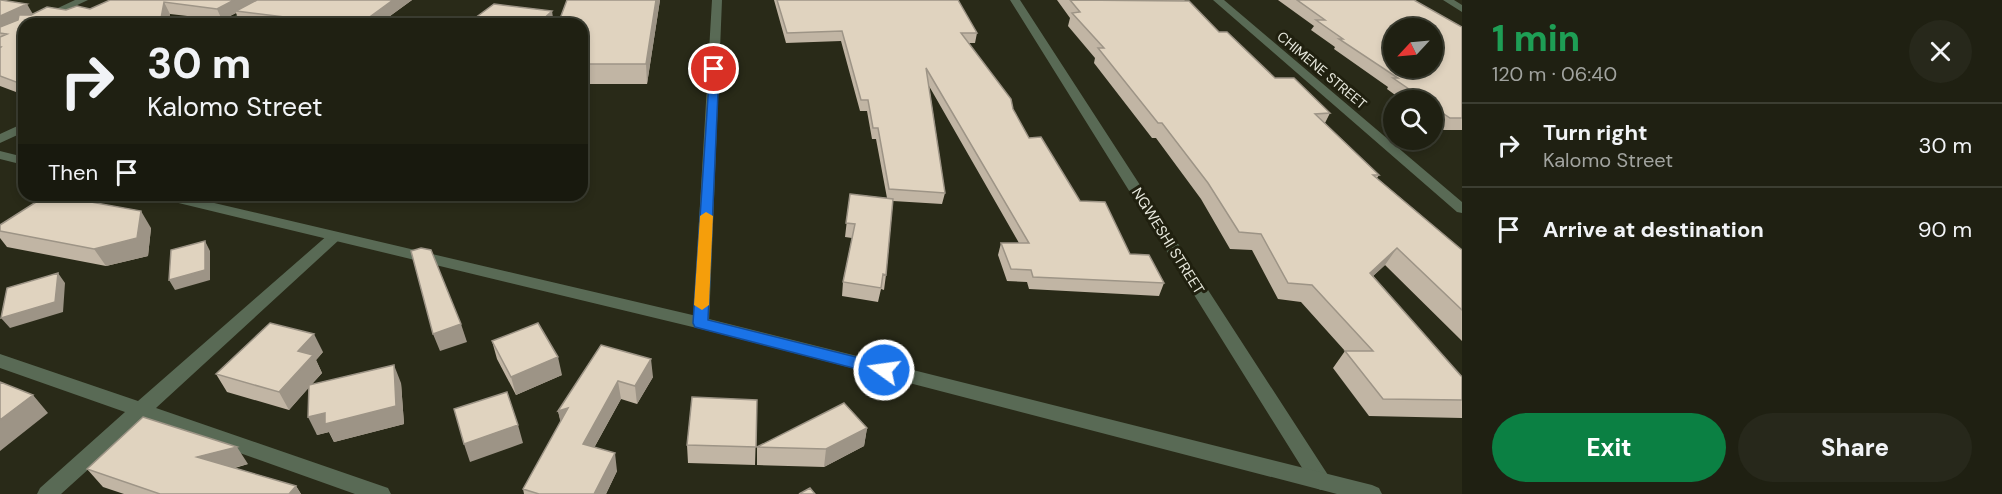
<!DOCTYPE html>
<meta charset="utf-8">
<style>
body{margin:0;font-family:"DM Sans",sans-serif;background:#27281b;color:#f1f3f6;height:100vh;display:flex;flex-direction:column;font-size:22px;white-space:nowrap}
*{box-sizing:border-box;margin:0}
p{font-size:20px;color:#a1a39f}
.icon{flex:none;width:33px;height:33px;fill:none;stroke:currentColor;stroke-width:2;stroke-linecap:round;stroke-linejoin:round}
.map{position:relative;flex:1;overflow:hidden}
.drawer{display:flex;flex-direction:column;background:#1f2012;width:540px}
.drawer>*{flex:none}
.top-card{position:absolute;left:18px;top:18px;width:570px;height:183px;border-radius:18px;box-shadow:0 3px 9px #0003,0 0 0 2px #3c3e32;background:#1f2012;color:#f1f3f6;overflow:hidden}
.needle{width:39px;rotate:244deg}
.buttons{position:absolute;left:1383px;top:18px;display:grid;gap:12px}
.buttons a{display:grid;place-items:center;width:60px;height:60px;border-radius:50%;background:#1f2012;box-shadow:0 3px 9px #0003,0 0 0 2px #3c3e32;font-size:30px}
.pin{position:absolute;display:grid;place-items:center;width:51px;height:51px;color:#fff;margin:-26px;border:3px solid #fff;border-radius:50%;box-shadow:0 2px 6px #0007}
.me{position:absolute;width:66px;margin:-33px;rotate:284deg;stroke-linejoin:round;filter:drop-shadow(0 0 4px #0008)}
.turn{display:flex;align-items:center;gap:21px;height:126px;padding:0 30px;font-size:27px}
.turn .icon{width:78px;height:78px;stroke-width:2.5}
.turn b{display:block;font-size:42px;line-height:51px}
.then{display:flex;align-items:center;height:57px;padding:0 30px;background:#0003;gap:12px;font-size:22px}
.round{display:grid;place-items:center;flex:none;width:63px;height:63px;border-radius:32px;background:#27281b}
.headline{display:flex;align-items:center;justify-content:space-between;height:102px;padding:0 30px}
h1{font-size:36px;font-weight:800;line-height:45px;color:#1e9e55}
.action{display:flex;gap:12px;margin-top:auto;padding:12px 30px}
.action a{flex:1;height:69px;border-radius:36px;background:#0b8043;color:#fff;font-size:24px;font-weight:800;line-height:69px;text-align:center}
.action a+a{background:#27281b;color:#f1f3f6}
ul{padding:0;list-style:none}
li{display:flex;align-items:center;gap:18px;height:84px;padding:0 30px;border-top:2px solid #3c3e32}
li div{flex:1}
li b{display:block;font-size:22px}
li em{font-style:normal}
main{display:flex;flex:1;min-height:0}
.map>svg:first-child{display:block}
</style>
<main>
<div class="map">
<svg width="1462" height="494" viewBox="0 0 1462 494">
<rect width="100%" height="100%" fill="#292a18"/>
<g fill="none" stroke-linecap="round" stroke-linejoin="round">
<path fill="#596a55" fill-rule="evenodd" d="M75,0H88L37,24H24Z
M265,0H277L233,24H220Z
M712,0H722L709,323L707,327H695L693,323Z
M1010,0H1020L1328,475L1331,481L1328,487L1321,490L1314,487Z
M1213,0H1224L1462,202V213L1457,212Z
M1443,0H1454L1462,5V12Z
M24,123V132L0,143V134Z
M334,232L341,237L339,240L156,408L388,488L391,494H355L144,419L61,494H37L40,488L125,412L0,368V354L138,401L329,234Z"/>
<path fill="#596a55" fill-rule="evenodd" d="M0,151L24,157V165L0,159Z
M155,195H180L701,317L1372,485L1379,488L1382,494H1337L701,329L162,199Z"/>
</g>
<path fill="#c1b5a4" d="M0,0L33,14L90,9L110,0H412L379,24H252L240,23L236,13L222,20L170,14L168,24H24V95L0,86Z
M660,0L647,84H582V24Z
M774,0H958L977,33L975,43H968L1013,109L1029,138L1080,201L1130,254L1164,283L1159,296L1029,289L1027,282L1007,281L998,255L1001,243H1019L929,86L945,193L942,204L893,201L886,275L884,290L881,289L878,302L842,296L843,282L852,238L845,237L850,194L887,198L876,139H872L867,111H860L841,41L786,43Z
M1057,0H1184L1219,32L1275,78L1330,113L1325,123L1379,175L1377,178L1462,250V341L1385,265L1373,276L1462,377V418L1369,416L1333,368L1345,351L1301,302L1278,299L1252,250L1230,249L1201,199L1156,138H1152L1094,63L1095,58L1068,26L1070,18Z
M1278,0H1414L1462,27V130H1443L1432,122V100H1402L1387,89L1388,87L1334,49L1335,47L1311,30L1314,26Z
M0,225L151,228L148,256L106,266L7,247L0,238Z
M492,341L562,375L516,395L497,359Z
M601,345L653,377L637,404L621,399L594,448L617,471L606,494H524L523,489L561,422L558,411Z
M323,352L316,360L322,373L311,385L401,383L404,424L334,442L329,432L317,435L309,387L289,410L227,392L216,374Z
M757,400L755,465L688,463L687,445Z
M867,428L864,446L824,467L757,465V447Z
M248,464L235,468L296,486L301,494H124L103,487L87,469Z"/>
<path fill="#9d9486" d="M234,0H260L236,11V13L222,20L217,9Z
M393,0H412L379,24H360Z
M656,0H660L647,84L646,64Z
M164,2L170,14L168,24H160Z
M27,4L34,16L0,31V16Z
M552,11L554,24H538Z
M141,211L151,228L148,256L106,266L94,249Z
M205,241L210,251V280L175,290L169,280Z
M1397,248L1385,265L1358,290L1370,273Z
M58,273L65,283L63,312L10,328L1,318Z
M461,324L467,342L440,351L433,334Z
M314,334L323,352L316,360L322,373L289,410L279,392L298,351Z
M558,357L562,375L516,395L511,377Z
M651,359L653,377L637,404L635,386Z
M394,365L401,383L404,424L334,442L329,432L317,435L308,417L325,413Z
M618,381L621,399L586,462L583,444Z
M33,395L48,413L0,451V420Z
M568,408L562,429L558,411Z
M518,425L523,443L470,462L464,444Z
M867,428L864,446L824,467L826,449Z
M237,447L248,464L210,474L197,457Z
M615,453L617,471L606,494H594Z
M296,486L301,494H289Z"/>
<path fill="#e0d3bf" stroke="#9d9486" stroke-width="1.5" fill-rule="evenodd" d="M0,0H1L27,4L0,16Z
M110,0H234L217,9L164,2L160,24H24V85L0,76V48L1,47H0V37L7,34L0,33V27L18,20L19,15H31L47,7L66,10L77,6L90,9Z
M257,0H393L360,24H342L236,11Z
M567,0H656L646,64H582V24H558Z
M777,0H958L977,33H961L1011,99L1013,109L1029,138L1041,137L1080,201L1105,202L1130,254L1149,255L1164,283L1033,277L1031,270L1011,269L1001,243H1029L926,68L945,193L889,189L878,128H873L868,100H861L842,31L787,33Z
M1070,0L1189,1L1219,32H1227L1275,78H1294L1330,113L1315,114L1379,175H1373L1462,250V310L1397,248L1370,273L1462,377V400L1383,399L1345,351H1373L1312,285L1288,283L1261,234L1239,232L1208,183L1162,123H1158L1098,48H1104L1072,13L1080,12Z
M1297,0H1414L1462,27V118H1450L1432,106V100H1425L1393,78H1398L1339,39H1343L1316,20H1325ZM1394,28H1432V68H1394Z
M494,4L552,11L538,24H467Z
M850,194L893,199L886,275L883,274L881,288L843,282L855,224L846,223Z
M47,195H52L141,211L137,238L94,249L0,231V225Z
M205,241V270L169,280L171,250Z
M421,248L431,250L461,324L433,334L411,251Z
M58,273L55,302L1,318L7,288Z
M270,323L314,334L298,351L313,355L279,392L216,374Z
M538,323L558,357L511,377L492,341Z
M601,345L651,359L635,386L618,381L583,444L615,453L594,494H539L523,489L568,408L558,411Z
M394,365L396,406L325,424V413L308,417L309,385Z
M0,382L33,395L0,420Z
M507,392L518,425L464,444L454,409Z
M692,397L757,400L756,447L687,445Z
M844,403L867,428L826,449L757,447Z
M143,417L237,447L197,457L296,486L289,494H160L87,469Z
M810,488L815,494H799Z"/>
<path fill="#1a73e8" stroke="#114b97" stroke-width="1.5" d="M710,67L719,69L708,320L884,364L890,366L892,370L890,374L884,376L695,327L693,323Z"/>
<path fill="#f59e0b" d="M706,212L713,216L709,305L702,310L694,305L700,216Z"/>
<g text-anchor="middle" stroke-width="6" stroke-linejoin="round" paint-order="stroke">
<g font-size="14" fill="#e8e9de" stroke="#20200f">
<text transform="translate(1322 70) rotate(40)" y="5">CHIMENE STREET</text>
</g>
<g font-size="15" fill="#e8e9de" stroke="#20200f">
<text transform="translate(1168 241) rotate(58)" y="5">NGWESHI STREET</text>
</g>
</g>
</svg>
<div class="buttons">
<a><svg class="needle" viewBox="-14 -14 28 28"><path d="M0-13l5 13h-10z" fill="#e53935"/><path d="M0 13l5-13h-10z" fill="#a1a39f"/></svg></a>
<a><svg class="icon" aria-label="search" viewBox="0 0 24 24"><circle cx="10" cy="10" r="6"/><path d="M15 15l6 6"/></svg></a>
</div>
<div class="pin" style="left:714px;top:69px;background:#d93025"><svg class="icon" aria-label="arrive" viewBox="0 0 24 24"><path d="M6 21V4h12l-3 4 3 4H6"/></svg></div>
<svg class="me" style="left:884px;top:370px" viewBox="-20 -20 40 40"><circle r="17" fill="#1a73e8" stroke="#fff" stroke-width="3"/><path d="M0-11L8 9 0 5-8 9z" fill="#fff"/></svg>
<div class="top-card">
<div class="turn"><svg class="icon" aria-label="right" viewBox="0 0 24 24"><path d="M7 20v-9h11M14 6l5 5-5 5"/></svg><div><b>30 m</b>Kalomo Street</div></div>
<div class="then">Then<svg class="icon" aria-label="arrive" viewBox="0 0 24 24"><path d="M6 21V4h12l-3 4 3 4H6"/></svg></div>
</div>
</div>
<section class="drawer">
<div class="headline"><div><h1>1 min</h1><p>120 m · 06:40</p></div><a class="round"><svg class="icon" aria-label="close" viewBox="0 0 24 24"><path d="M6 6l12 12M18 6L6 18"/></svg></a></div>
<ul>
<li><svg class="icon" aria-label="right" viewBox="0 0 24 24"><path d="M7 20v-9h11M14 6l5 5-5 5"/></svg><div><b>Turn right</b><p>Kalomo Street</p></div><em>30 m</em></li>
<li><svg class="icon" aria-label="arrive" viewBox="0 0 24 24"><path d="M6 21V4h12l-3 4 3 4H6"/></svg><div><b>Arrive at destination</b></div><em>90 m</em></li>
</ul>
<div class="action"><a>Exit</a><a>Share</a></div>
</section>
</main>
